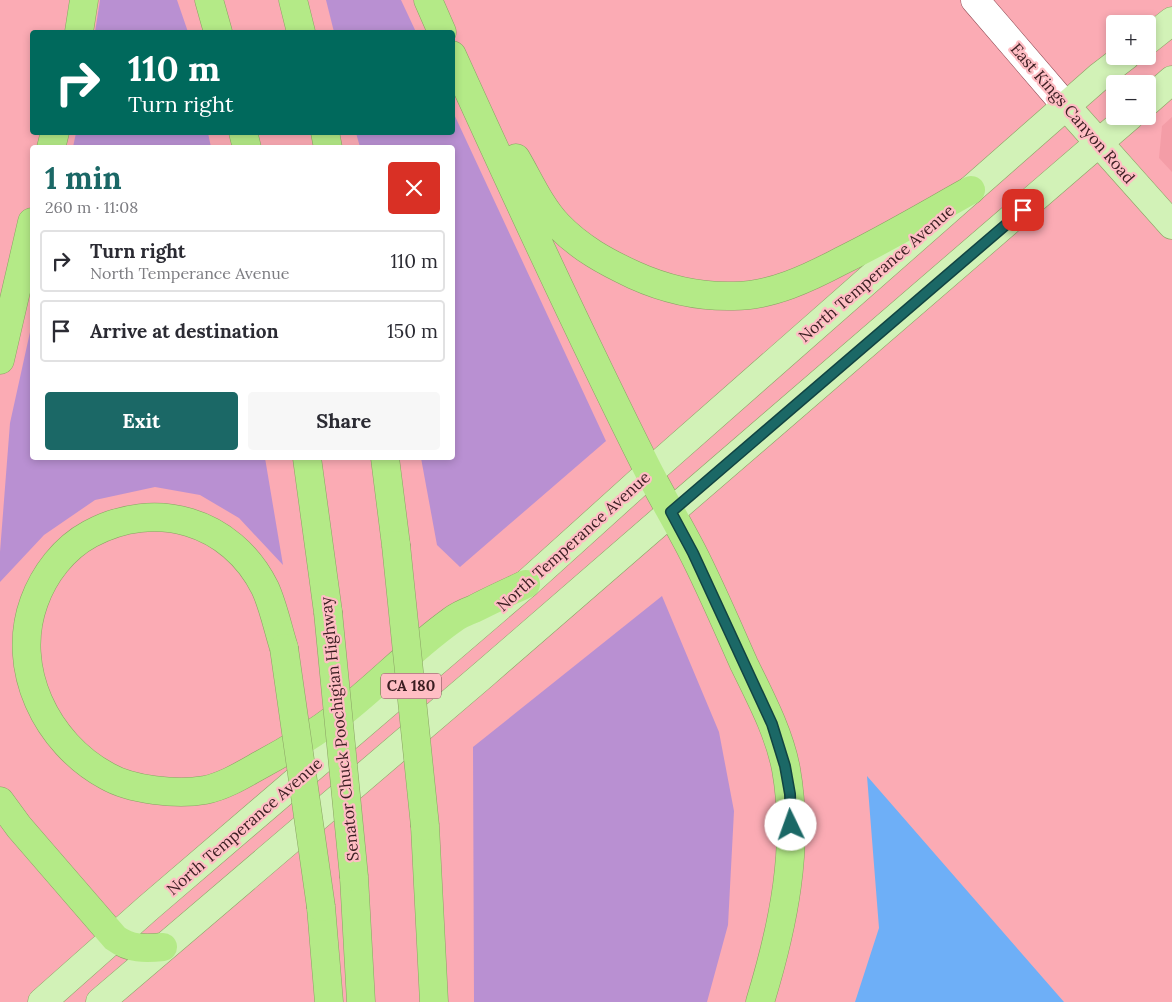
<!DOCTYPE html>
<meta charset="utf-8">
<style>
body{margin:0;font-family:Lora,serif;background:#f7f7f7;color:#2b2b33;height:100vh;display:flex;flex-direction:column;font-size:19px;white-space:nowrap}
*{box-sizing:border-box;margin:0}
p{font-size:16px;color:#7c7c81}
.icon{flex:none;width:28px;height:28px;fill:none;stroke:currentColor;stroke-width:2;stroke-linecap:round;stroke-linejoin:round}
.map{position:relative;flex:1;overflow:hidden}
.panel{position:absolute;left:30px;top:145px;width:425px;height:315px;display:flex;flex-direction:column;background:#fff;border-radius:5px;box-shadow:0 2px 8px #0003}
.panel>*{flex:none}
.top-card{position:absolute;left:30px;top:30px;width:425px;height:105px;border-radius:5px;box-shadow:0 2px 8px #0003;background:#00695c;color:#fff;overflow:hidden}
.tools{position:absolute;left:1106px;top:15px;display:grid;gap:10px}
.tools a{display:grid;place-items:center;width:50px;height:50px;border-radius:5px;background:#fff;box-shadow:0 2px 8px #0003;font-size:25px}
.pin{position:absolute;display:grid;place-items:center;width:42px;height:42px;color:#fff;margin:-21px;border-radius:10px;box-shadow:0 2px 8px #0006}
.me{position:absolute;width:55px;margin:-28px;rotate:357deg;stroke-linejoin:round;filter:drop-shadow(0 0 4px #0008)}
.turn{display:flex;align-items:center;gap:18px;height:105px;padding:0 15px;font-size:22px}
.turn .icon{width:65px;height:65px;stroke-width:2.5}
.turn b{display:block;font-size:35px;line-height:42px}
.round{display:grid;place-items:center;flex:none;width:52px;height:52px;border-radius:5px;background:#f7f7f7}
.head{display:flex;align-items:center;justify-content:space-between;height:85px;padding:0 15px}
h1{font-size:30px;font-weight:700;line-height:38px;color:#1b6866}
.action{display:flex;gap:10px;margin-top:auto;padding:10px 15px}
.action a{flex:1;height:58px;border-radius:5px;background:#1b6866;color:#fff;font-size:20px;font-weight:700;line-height:58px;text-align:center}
.action a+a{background:#f7f7f7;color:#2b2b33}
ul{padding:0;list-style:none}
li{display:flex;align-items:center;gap:15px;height:62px;margin:0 10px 8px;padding:0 5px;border:2px solid #e1e1e2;border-radius:5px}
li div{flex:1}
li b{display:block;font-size:19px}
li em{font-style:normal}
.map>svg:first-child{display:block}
</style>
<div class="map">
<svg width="1172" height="1002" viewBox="0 0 1172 1002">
<rect width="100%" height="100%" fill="#fbabb4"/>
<path fill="#f49da7" d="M1172,117V172L1159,158L1162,126Z"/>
<path fill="#b990d2" d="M100,0H177L188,32H95Z
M326,0H401L416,32H334Z
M453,112L606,441L460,567L437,545L421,458H452V148L360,147L356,133L452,132Z
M76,133H208L211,147H73Z
M32,323V458H265L283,565L239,518L200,495L155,487L95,500L44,535L0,582V552L10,423Z
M662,596L719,732L734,811L728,925L707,1002H474L473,747Z"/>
<path fill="#6eaff7" d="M867,776L1064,1002H855L879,928Z"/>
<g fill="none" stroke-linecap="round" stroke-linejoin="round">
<defs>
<path id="minor" d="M975,0L1066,106"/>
<path id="major" d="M1148,40L1172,21
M1148,101L1172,80
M1066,106L1172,225
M42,1002L148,908L526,584L650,472L1100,76L1126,56
M100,1002L483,675L671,512L1130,116"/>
<path id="highway" d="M209,0L218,32
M293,0L301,32
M428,0L442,32
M79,32L84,0
M452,55C515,194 579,333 648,470C662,497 678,524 692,551C711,588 727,626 744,664C760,697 779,732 786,769C800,847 783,927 760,1002
M243,132L247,148
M325,132L328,148
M51,148L55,132
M516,158C529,180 540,206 558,225C580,248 606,262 634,275C665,289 700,297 734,296C771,296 809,278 841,261C886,239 928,214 971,190
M0,360L32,222
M307,458L328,612
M385,458L396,545
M284,648C278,629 273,605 265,588C231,520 155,499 90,534C64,548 44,574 34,602C10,668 46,743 107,776C131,790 177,795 205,790C225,786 244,774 262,764C290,749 317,732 342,713C379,684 412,649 451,621C457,616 466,612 474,609C491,600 509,592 526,584
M0,801L19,827L115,938C130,949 145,949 163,947
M425,826L434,1002
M354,877L361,1002
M321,907L329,1002"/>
</defs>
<use href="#minor" stroke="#904a53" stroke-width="29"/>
<use href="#major" stroke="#8aa263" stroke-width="29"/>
<use href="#highway" stroke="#8aa263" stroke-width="29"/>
<use href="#minor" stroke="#fff" stroke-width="28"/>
<use href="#major" stroke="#d2f2b7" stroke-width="28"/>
<use href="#highway" stroke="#b4ea87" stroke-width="28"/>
<defs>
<path id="highway-bridge" d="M396,545L425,826
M328,612L354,877
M284,648L321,907"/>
</defs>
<use href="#highway-bridge" stroke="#8aa263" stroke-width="29" stroke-linecap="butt"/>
<use href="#highway-bridge" stroke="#b4ea87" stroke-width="28"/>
</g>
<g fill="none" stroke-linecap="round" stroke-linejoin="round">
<defs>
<path id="route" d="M791,825L790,794L785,766L772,724L693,553L671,512L1023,210"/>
</defs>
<use href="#route" stroke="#124442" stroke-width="12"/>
<use href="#route" stroke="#1b6866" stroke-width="9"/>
</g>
<g text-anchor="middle" stroke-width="4.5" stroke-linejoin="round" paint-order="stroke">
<rect fill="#ffbec4" stroke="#764d52" stroke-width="1" x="381" y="673.5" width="60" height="25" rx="4"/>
<g font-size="15" font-weight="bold" fill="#3b1d21">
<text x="411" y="691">CA 180</text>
</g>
<g font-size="16" fill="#3b1d21" stroke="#ffbec4">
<text transform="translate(1073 113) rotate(49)" y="6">East Kings Canyon Road</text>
<text transform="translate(876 273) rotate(-41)" y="6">North Temperance Avenue</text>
<text transform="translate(573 541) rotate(-42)" y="6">North Temperance Avenue</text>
<text transform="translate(339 729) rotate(-96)" y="6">Senator Chuck Poochigian Highway</text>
<text transform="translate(244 826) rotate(-41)" y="6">North Temperance Avenue</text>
</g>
</g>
</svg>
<div class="tools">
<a>+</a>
<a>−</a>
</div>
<div class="pin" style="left:1023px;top:210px;background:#d93025"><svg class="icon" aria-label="arrive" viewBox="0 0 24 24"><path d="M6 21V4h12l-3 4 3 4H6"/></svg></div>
<svg class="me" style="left:791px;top:825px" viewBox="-20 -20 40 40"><circle r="19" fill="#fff"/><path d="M0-13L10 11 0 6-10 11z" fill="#1b6866"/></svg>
<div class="top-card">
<div class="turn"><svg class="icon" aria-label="right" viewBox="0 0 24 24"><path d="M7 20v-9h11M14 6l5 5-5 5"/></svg><div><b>110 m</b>Turn right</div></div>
</div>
<section class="panel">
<div class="head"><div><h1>1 min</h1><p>260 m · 11:08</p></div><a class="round" style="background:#d93025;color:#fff"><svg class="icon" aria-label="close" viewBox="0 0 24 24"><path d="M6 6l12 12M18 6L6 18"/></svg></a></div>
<ul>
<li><svg class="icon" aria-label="right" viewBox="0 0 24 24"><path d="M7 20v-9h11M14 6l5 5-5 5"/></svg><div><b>Turn right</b><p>North Temperance Avenue</p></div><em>110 m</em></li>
<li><svg class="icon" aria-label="arrive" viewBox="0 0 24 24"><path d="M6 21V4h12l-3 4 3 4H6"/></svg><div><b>Arrive at destination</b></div><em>150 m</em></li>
</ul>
<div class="action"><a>Exit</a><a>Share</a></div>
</section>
</div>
